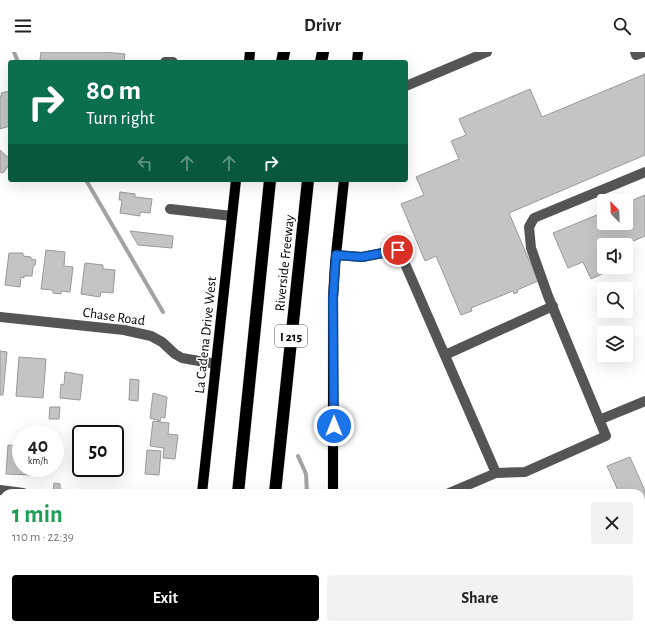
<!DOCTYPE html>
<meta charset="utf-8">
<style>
body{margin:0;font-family:"Alegreya Sans",sans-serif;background:#f2f2f2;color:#222;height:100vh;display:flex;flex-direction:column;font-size:15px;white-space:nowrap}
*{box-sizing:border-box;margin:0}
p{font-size:13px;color:#767676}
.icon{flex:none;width:22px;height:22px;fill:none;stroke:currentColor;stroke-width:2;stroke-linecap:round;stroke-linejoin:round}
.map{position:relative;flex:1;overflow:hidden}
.sheet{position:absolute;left:0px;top:437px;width:645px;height:140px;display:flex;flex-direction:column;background:#fff;border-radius:12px 12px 0 0;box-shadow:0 4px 16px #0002}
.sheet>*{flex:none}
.hud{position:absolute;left:8px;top:8px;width:400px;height:122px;border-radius:4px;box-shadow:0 4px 16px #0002;background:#0b6e4f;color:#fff;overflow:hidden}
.needle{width:26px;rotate:337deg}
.buttons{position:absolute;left:597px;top:142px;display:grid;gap:8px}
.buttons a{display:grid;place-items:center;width:36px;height:36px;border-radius:4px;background:#fff;box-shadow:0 4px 16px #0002;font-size:20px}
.speed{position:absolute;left:12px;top:373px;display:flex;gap:8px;font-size:20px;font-weight:700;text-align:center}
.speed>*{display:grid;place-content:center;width:52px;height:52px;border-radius:50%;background:#fff;box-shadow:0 4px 16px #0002;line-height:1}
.speed small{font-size:10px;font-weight:400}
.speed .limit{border:2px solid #111;border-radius:6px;background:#fff;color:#111}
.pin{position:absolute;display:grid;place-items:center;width:34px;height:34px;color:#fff;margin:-17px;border:2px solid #fff;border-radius:50%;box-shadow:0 1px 4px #0007}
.me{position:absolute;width:44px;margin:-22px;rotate:0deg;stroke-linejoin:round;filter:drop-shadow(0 0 3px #0008)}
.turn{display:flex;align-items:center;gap:14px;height:84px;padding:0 12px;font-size:18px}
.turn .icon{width:52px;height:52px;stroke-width:2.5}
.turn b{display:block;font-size:28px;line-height:34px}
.lanes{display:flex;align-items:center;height:38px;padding:0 12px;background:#0003;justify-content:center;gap:20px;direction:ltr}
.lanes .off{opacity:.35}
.round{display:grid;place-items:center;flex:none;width:42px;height:42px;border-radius:4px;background:#f2f2f2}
.summary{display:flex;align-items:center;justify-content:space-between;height:68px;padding:0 12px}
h1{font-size:24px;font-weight:700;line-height:30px;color:#1e9e55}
.action{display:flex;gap:8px;margin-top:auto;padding:8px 12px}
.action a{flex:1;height:46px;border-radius:4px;background:#000;color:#fff;font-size:16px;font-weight:700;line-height:46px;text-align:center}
.action a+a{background:#f2f2f2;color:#222}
header{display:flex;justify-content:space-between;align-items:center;height:52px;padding:0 12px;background:#fff;font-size:18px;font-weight:700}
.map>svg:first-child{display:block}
</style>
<header><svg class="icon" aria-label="menu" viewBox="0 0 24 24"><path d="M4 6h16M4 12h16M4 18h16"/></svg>Drivr<svg class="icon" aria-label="search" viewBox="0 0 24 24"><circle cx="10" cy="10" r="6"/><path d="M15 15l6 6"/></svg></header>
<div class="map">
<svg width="645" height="577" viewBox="0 0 645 577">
<rect width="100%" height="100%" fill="#fff"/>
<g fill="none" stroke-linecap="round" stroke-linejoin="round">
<path stroke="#a3a3a3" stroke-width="4" d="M14,0L18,10
M86,128L163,260
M298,404L306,422L307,441
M293,577V573"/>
</g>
<path fill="#c4c4c4" stroke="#999" d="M41,0H103L125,2L124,10H58L40,8Z
M645,22V103L509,161L538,229L517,238L518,240L514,242L513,239L471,256L472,259L461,263L436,204L425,209L401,152L424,143L416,125L459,107L451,89L466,83L459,67L530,37L542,65Z
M9,39L10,74L0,77V44H2L1,41Z
M0,98L10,107V112L3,121L0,120Z
M120,140L135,142V145L152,147L150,161L140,160V164L120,161L122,148H119Z
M645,143V184L624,193H604V201L597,204L604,221L591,227L583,210L568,216L553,181L604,160V171H626V151Z
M130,179L173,184L172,196L138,193Z
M46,198L65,200L64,214L73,215L70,240L61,239V242L53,241V238L41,237Z
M9,201H23V204L31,205V207L36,208L35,213L33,215L32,224H24V226L21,225L20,235L5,233Z
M85,211L103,213V217L115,218L113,241L101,240L100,245L81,242Z
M0,299L7,300L3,343H0Z
M19,305L46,307L43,346L16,344Z
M65,320L83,323L80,348L60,346L61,332L64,333Z
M130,327L139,328L138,349L129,348Z
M153,341L167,345L165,366L161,365L160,369L150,366Z
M50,355H60L59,367H49Z
M153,369L169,371L168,382L178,383L175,407L163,406L164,396L150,394Z
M8,393L21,394V416H32V423L6,422Z
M115,395H119V403H115Z
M147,398L161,399L159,423L145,422Z
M630,405L645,439V542L641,544V441H619L607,414Z
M54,431L60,432V437L71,439V441H53Z
M0,465H4V492H1Z
M134,573H136V577H124Z
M500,573H531L532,575L541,573L543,577H502Z
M547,573H580L571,577H549Z"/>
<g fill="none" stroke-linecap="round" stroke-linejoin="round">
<defs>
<path id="major" d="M249,10L250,0
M357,10L358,0
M202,441L236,128
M333,441V246L335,212L344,128
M187,577L188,573
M320,577V573"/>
<path id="highway" d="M282,10L284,0
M321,10L323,0
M238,441L270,128
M275,441L308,128
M223,577L224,573
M262,577L263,573"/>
</defs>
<use href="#major" stroke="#dbdbdb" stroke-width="11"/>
<use href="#highway" stroke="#dbdbdb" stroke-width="13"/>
<path stroke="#555" stroke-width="10" d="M635,0L636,3L644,0
M165,10H173
M406,34L487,0
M170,157L232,164
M336,203L362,205L399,198L496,421L449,441
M0,265L124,278L151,284L162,290L175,302L182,306L216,312
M445,303L553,254
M599,368L645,349
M496,421L525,420L606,384L548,244L531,196L529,175L534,166L645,120
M0,438L23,441
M415,573L417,577
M472,573L474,577"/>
<use href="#major" stroke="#000" stroke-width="10"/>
<use href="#highway" stroke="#000" stroke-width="12"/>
</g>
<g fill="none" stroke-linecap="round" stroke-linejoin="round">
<defs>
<path id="route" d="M334,374L333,246L336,203L362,205L398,198"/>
</defs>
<use href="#route" stroke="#114b97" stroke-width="10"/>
<use href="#route" stroke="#1a73e8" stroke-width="7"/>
</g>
<g text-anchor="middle" stroke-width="3" stroke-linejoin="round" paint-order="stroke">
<rect fill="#fff" stroke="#4c4c4c" stroke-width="1" x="275" y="273" width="32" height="22" rx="3"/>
<g font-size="13" font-weight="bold" fill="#000">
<text x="291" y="289">I 215</text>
</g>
<g font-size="14" fill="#000" stroke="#fff">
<text transform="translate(284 211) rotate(-84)" y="5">Riverside Freeway</text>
<text transform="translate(114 264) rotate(8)" y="5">Chase Road</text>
<text transform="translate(205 283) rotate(-84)" y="5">La Cadena Drive West</text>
</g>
</g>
</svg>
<div class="buttons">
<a><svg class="needle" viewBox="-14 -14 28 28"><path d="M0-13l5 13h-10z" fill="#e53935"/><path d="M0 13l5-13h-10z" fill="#767676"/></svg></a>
<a><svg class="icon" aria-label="sound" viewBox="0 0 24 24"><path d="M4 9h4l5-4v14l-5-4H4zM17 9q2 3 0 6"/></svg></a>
<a><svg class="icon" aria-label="search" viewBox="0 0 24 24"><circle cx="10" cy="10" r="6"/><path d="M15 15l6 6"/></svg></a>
<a><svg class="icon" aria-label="layers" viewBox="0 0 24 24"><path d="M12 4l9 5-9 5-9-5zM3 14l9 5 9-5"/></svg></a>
</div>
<div class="speed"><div>40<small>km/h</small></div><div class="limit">50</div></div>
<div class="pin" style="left:398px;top:198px;background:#d93025"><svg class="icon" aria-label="arrive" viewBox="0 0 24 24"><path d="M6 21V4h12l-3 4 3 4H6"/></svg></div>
<svg class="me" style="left:334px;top:374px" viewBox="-20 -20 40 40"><circle r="17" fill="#1a73e8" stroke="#fff" stroke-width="3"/><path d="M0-11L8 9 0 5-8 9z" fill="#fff"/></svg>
<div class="hud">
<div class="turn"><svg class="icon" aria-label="right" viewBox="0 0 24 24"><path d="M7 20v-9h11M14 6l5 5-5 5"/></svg><div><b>80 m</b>Turn right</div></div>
<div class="lanes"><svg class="icon off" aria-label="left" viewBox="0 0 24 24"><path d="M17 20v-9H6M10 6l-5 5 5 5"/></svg><svg class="icon off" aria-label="ahead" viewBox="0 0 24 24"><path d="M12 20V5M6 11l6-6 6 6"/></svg><svg class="icon off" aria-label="ahead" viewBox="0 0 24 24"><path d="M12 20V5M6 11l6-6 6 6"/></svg><svg class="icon" aria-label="right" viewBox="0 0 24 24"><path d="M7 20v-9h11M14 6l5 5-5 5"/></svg></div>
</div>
<section class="sheet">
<div class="summary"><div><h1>1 min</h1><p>110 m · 22:39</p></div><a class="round"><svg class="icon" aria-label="close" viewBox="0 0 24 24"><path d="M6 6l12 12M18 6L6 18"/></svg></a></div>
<div class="action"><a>Exit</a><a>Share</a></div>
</section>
</div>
